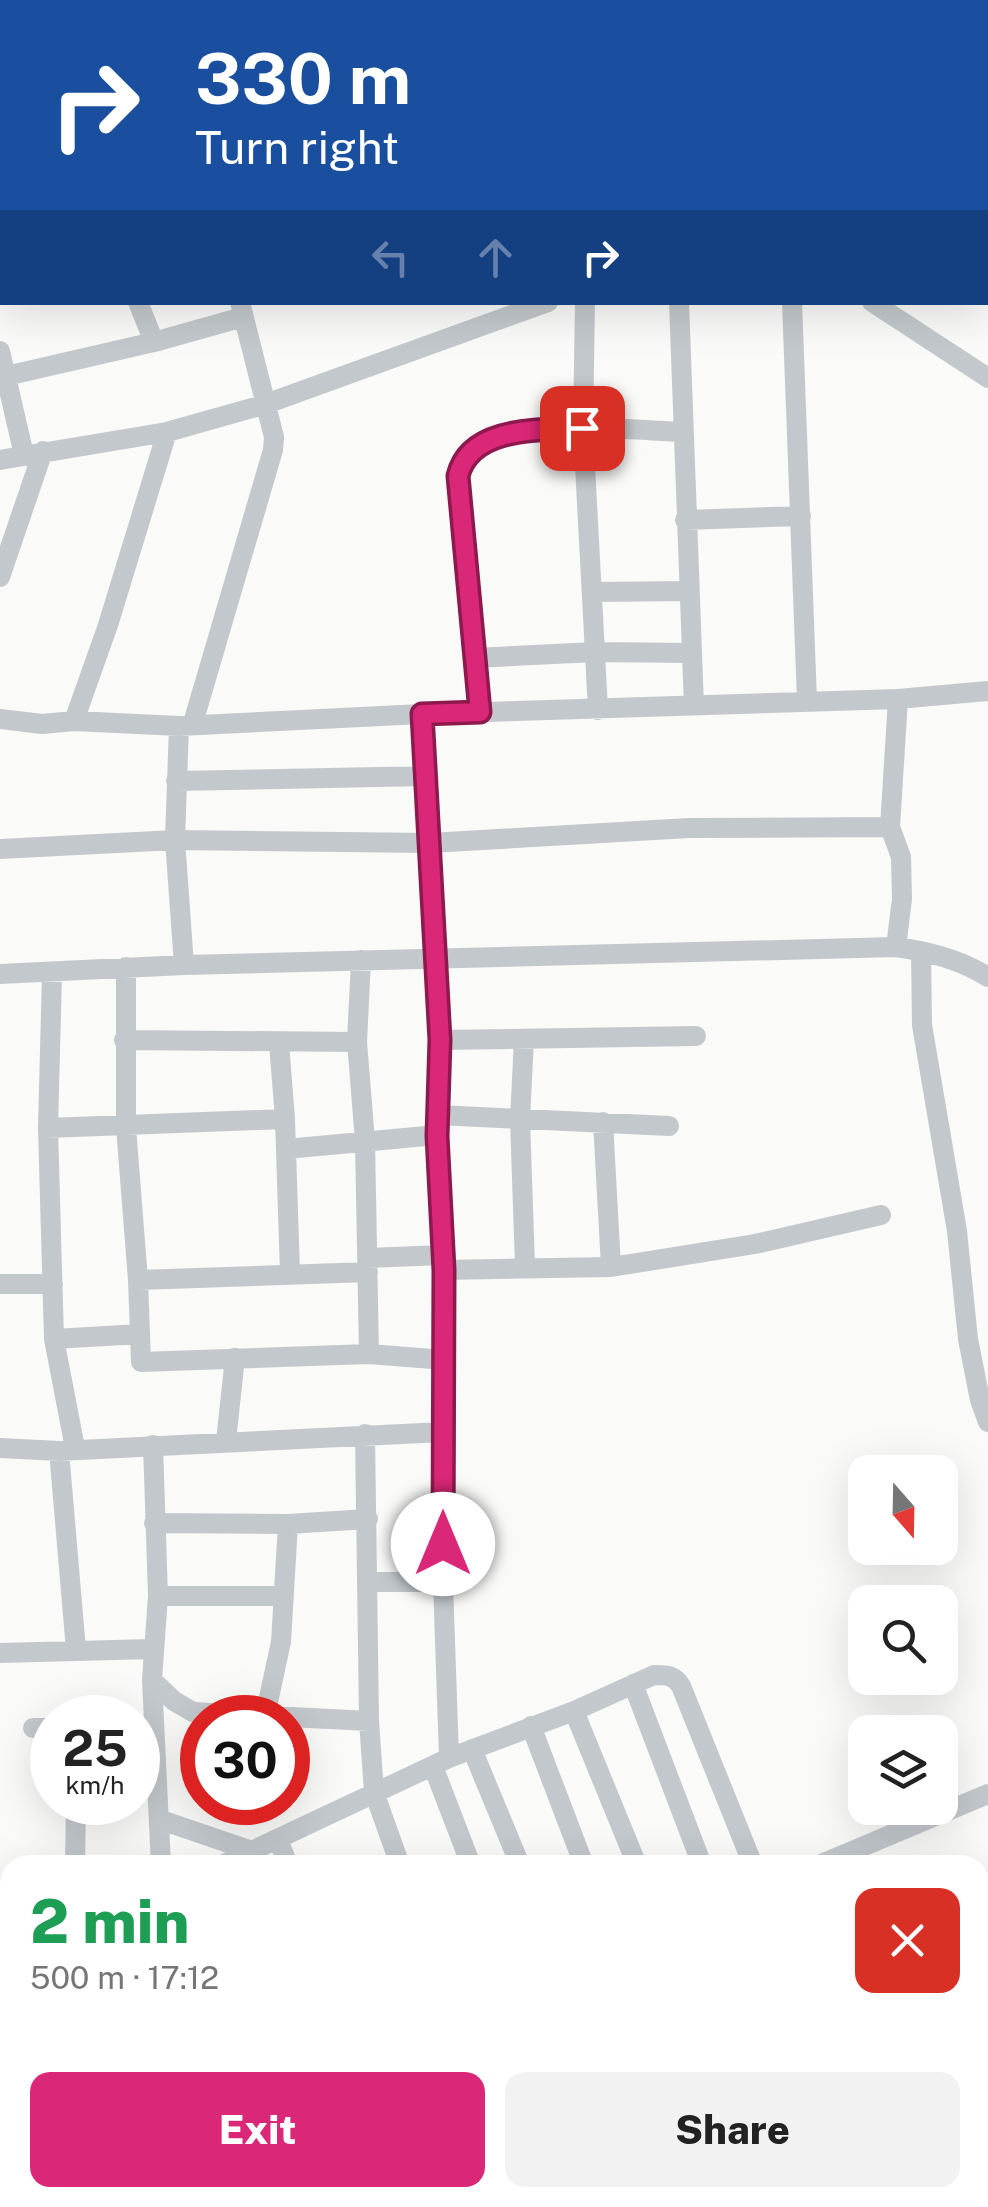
<!DOCTYPE html>
<meta charset="utf-8">
<style>
body{margin:0;font-family:"Public Sans",sans-serif;background:#f2f2f2;color:#222;height:100vh;display:flex;flex-direction:column;font-size:38px;white-space:nowrap}
*{box-sizing:border-box;margin:0}
p{font-size:32px;color:#767676}
.icon{flex:none;width:55px;height:55px;fill:none;stroke:currentColor;stroke-width:2;stroke-linecap:round;stroke-linejoin:round}
.map{position:relative;flex:1;overflow:hidden}
.sheet{position:absolute;left:0px;top:1855px;width:990px;height:352px;display:flex;flex-direction:column;background:#fff;border-radius:30px 30px 0 0;box-shadow:0 10px 40px #0002}
.sheet>*{flex:none}
.banner{position:absolute;left:0px;top:0px;width:990px;height:305px;box-shadow:0 10px 40px #0002;background:#1a4fa0;color:#fff;overflow:hidden}
.needle{width:65px;rotate:160deg}
.fabs{position:absolute;left:848px;top:1455px;display:grid;gap:20px}
.fabs a{display:grid;place-items:center;width:110px;height:110px;border-radius:20px;background:#fff;box-shadow:0 10px 40px #0002;font-size:50px}
.speed{position:absolute;left:30px;top:1695px;display:flex;gap:20px;font-size:50px;font-weight:700;text-align:center}
.speed>*{display:grid;place-content:center;width:130px;height:130px;border-radius:50%;background:#fff;box-shadow:0 10px 40px #0002;line-height:1}
.speed small{font-size:25px;font-weight:400}
.speed .limit{border:15px solid #d22;background:#fff;color:#111}
.pin{position:absolute;display:grid;place-items:center;width:85px;height:85px;color:#fff;margin:-42px;border-radius:20px;box-shadow:0 5px 15px #0006}
.me{position:absolute;width:110px;margin:-55px;rotate:0deg;stroke-linejoin:round;filter:drop-shadow(0 0 8px #0008)}
.turn{display:flex;align-items:center;gap:35px;height:210px;padding:0 30px;font-size:45px}
.turn .icon{width:130px;height:130px;stroke-width:2.5}
.turn b{display:block;font-size:70px;line-height:85px}
.lanes{display:flex;align-items:center;height:95px;padding:0 30px;background:#0003;justify-content:center;gap:50px;direction:ltr}
.lanes .off{opacity:.35}
.round{display:grid;place-items:center;flex:none;width:105px;height:105px;border-radius:20px;background:#f2f2f2}
.overview{display:flex;align-items:center;justify-content:space-between;height:170px;padding:0 30px}
h1{font-size:60px;font-weight:800;line-height:75px;color:#1e9e55}
.cta{display:flex;gap:20px;margin-top:auto;padding:20px 30px}
.cta a{flex:1;height:115px;border-radius:20px;background:#db2777;color:#fff;font-size:40px;font-weight:800;line-height:115px;text-align:center}
.cta a+a{background:#f2f2f2;color:#222}
.map>svg:first-child{display:block}
</style>
<div class="map">
<svg width="988" height="2207" viewBox="0 0 988 2207">
<rect width="100%" height="100%" fill="#fafaf8"/>
<g fill="none" stroke-linecap="round" stroke-linejoin="round">
<path stroke="#c3c8cc" stroke-width="10" d="M906,2L910,0"/>
<path stroke="#c3c8cc" stroke-width="20" d="M6,0L8,2
M128,0L129,2
M218,0L219,2
M303,0L304,2
M465,0L470,2
M965,0V2
M988,49V48
M0,185L2,186
M0,257L2,256
M138,302L154,342
M585,302L583,428L598,710
M679,302L694,706
M792,302L807,701
M872,302L988,378
M0,351L24,455
M6,376L154,342L243,317
M0,460L167,432L263,405L548,302
M685,520L801,516
M0,577L43,451
M593,592L689,591
M475,658L595,652L691,653
M898,699L988,691
M480,712L458,476C461,465 463,456 472,449C517,417 628,430 683,432
M422,714L440,1040L437,1135L444,1270L443,1582L449,1758
M0,719L42,724L74,721L179,726L422,714L898,699L890,827L901,857L902,899L896,947
M74,721L108,625L167,432
M193,723L273,450L274,437L240,302
M179,726L175,840L184,965
M176,781L428,776
M0,849L175,840L430,843L689,828L890,827
M921,951L922,1025L957,1231L968,1339L980,1400L988,1422
M361,960L357,1042L365,1141L369,1354
M126,967V1127L138,1280
M0,974L184,965L896,947C930,952 959,959 988,977
M52,974L48,1128L54,1339L140,1334
M524,1039L520,1119L525,1267
M124,1040L357,1042
M440,1040L696,1036
M279,1043L285,1119L290,1273
M438,1115L669,1126
M603,1122L611,1267
M48,1128L285,1119
M286,1149L437,1135
M367,1258L443,1255
M444,1270L611,1267L755,1244L881,1215
M368,1272L138,1280L141,1362L369,1354L445,1360
M0,1284H53
M54,1339L75,1448
M365,1434L369,1721L374,1792L400,1865
M226,1441L235,1358
M153,1445L158,1596L152,1680L161,1865
M0,1448L59,1451L443,1432
M59,1451L76,1650
M154,1523L288,1524L368,1519
M369,1582H443
M158,1596H284
M0,1653L153,1649
M152,1680L174,1701L193,1712L369,1721
M633,1684L702,1865
M574,1711L637,1865
M265,1716L281,1642L288,1524
M531,1726L584,1865
M33,1728H52
M472,1749L520,1865
M433,1766L471,1865
M161,1820L252,1851
M278,1839L288,1865
M75,1865L76,1802
M222,1865L449,1758L574,1711L654,1675C667,1675 674,1675 681,1686L753,1865
M819,1865L988,1794
M0,2006L10,2005
M980,2119L988,2117
M364,2198L368,2207
M842,2198L844,2207
M964,2198L967,2207
M735,2207L752,2198"/>
</g>
<g fill="none" stroke-linecap="round" stroke-linejoin="round">
<defs>
<path id="route" d="M443,1544L444,1270L437,1136L440,1040L422,714L480,712L458,476C470,426 540,430 582,428"/>
</defs>
<use href="#route" stroke="#8e194d" stroke-width="25"/>
<use href="#route" stroke="#db2777" stroke-width="18"/>
</g>
</svg>
<div class="fabs">
<a><svg class="needle" viewBox="-14 -14 28 28"><path d="M0-13l5 13h-10z" fill="#e53935"/><path d="M0 13l5-13h-10z" fill="#767676"/></svg></a>
<a><svg class="icon" aria-label="search" viewBox="0 0 24 24"><circle cx="10" cy="10" r="6"/><path d="M15 15l6 6"/></svg></a>
<a><svg class="icon" aria-label="layers" viewBox="0 0 24 24"><path d="M12 4l9 5-9 5-9-5zM3 14l9 5 9-5"/></svg></a>
</div>
<div class="speed"><div>25<small>km/h</small></div><div class="limit">30</div></div>
<div class="pin" style="left:582px;top:428px;background:#d93025"><svg class="icon" aria-label="arrive" viewBox="0 0 24 24"><path d="M6 21V4h12l-3 4 3 4H6"/></svg></div>
<svg class="me" style="left:443px;top:1544px" viewBox="-20 -20 40 40"><circle r="19" fill="#fff"/><path d="M0-13L10 11 0 6-10 11z" fill="#db2777"/></svg>
<div class="banner">
<div class="turn"><svg class="icon" aria-label="right" viewBox="0 0 24 24"><path d="M7 20v-9h11M14 6l5 5-5 5"/></svg><div><b>330 m</b>Turn right</div></div>
<div class="lanes"><svg class="icon off" aria-label="left" viewBox="0 0 24 24"><path d="M17 20v-9H6M10 6l-5 5 5 5"/></svg><svg class="icon off" aria-label="ahead" viewBox="0 0 24 24"><path d="M12 20V5M6 11l6-6 6 6"/></svg><svg class="icon" aria-label="right" viewBox="0 0 24 24"><path d="M7 20v-9h11M14 6l5 5-5 5"/></svg></div>
</div>
<section class="sheet">
<div class="overview"><div><h1>2 min</h1><p>500 m · 17:12</p></div><a class="round" style="background:#d93025;color:#fff"><svg class="icon" aria-label="close" viewBox="0 0 24 24"><path d="M6 6l12 12M18 6L6 18"/></svg></a></div>
<div class="cta"><a>Exit</a><a>Share</a></div>
</section>
</div>
